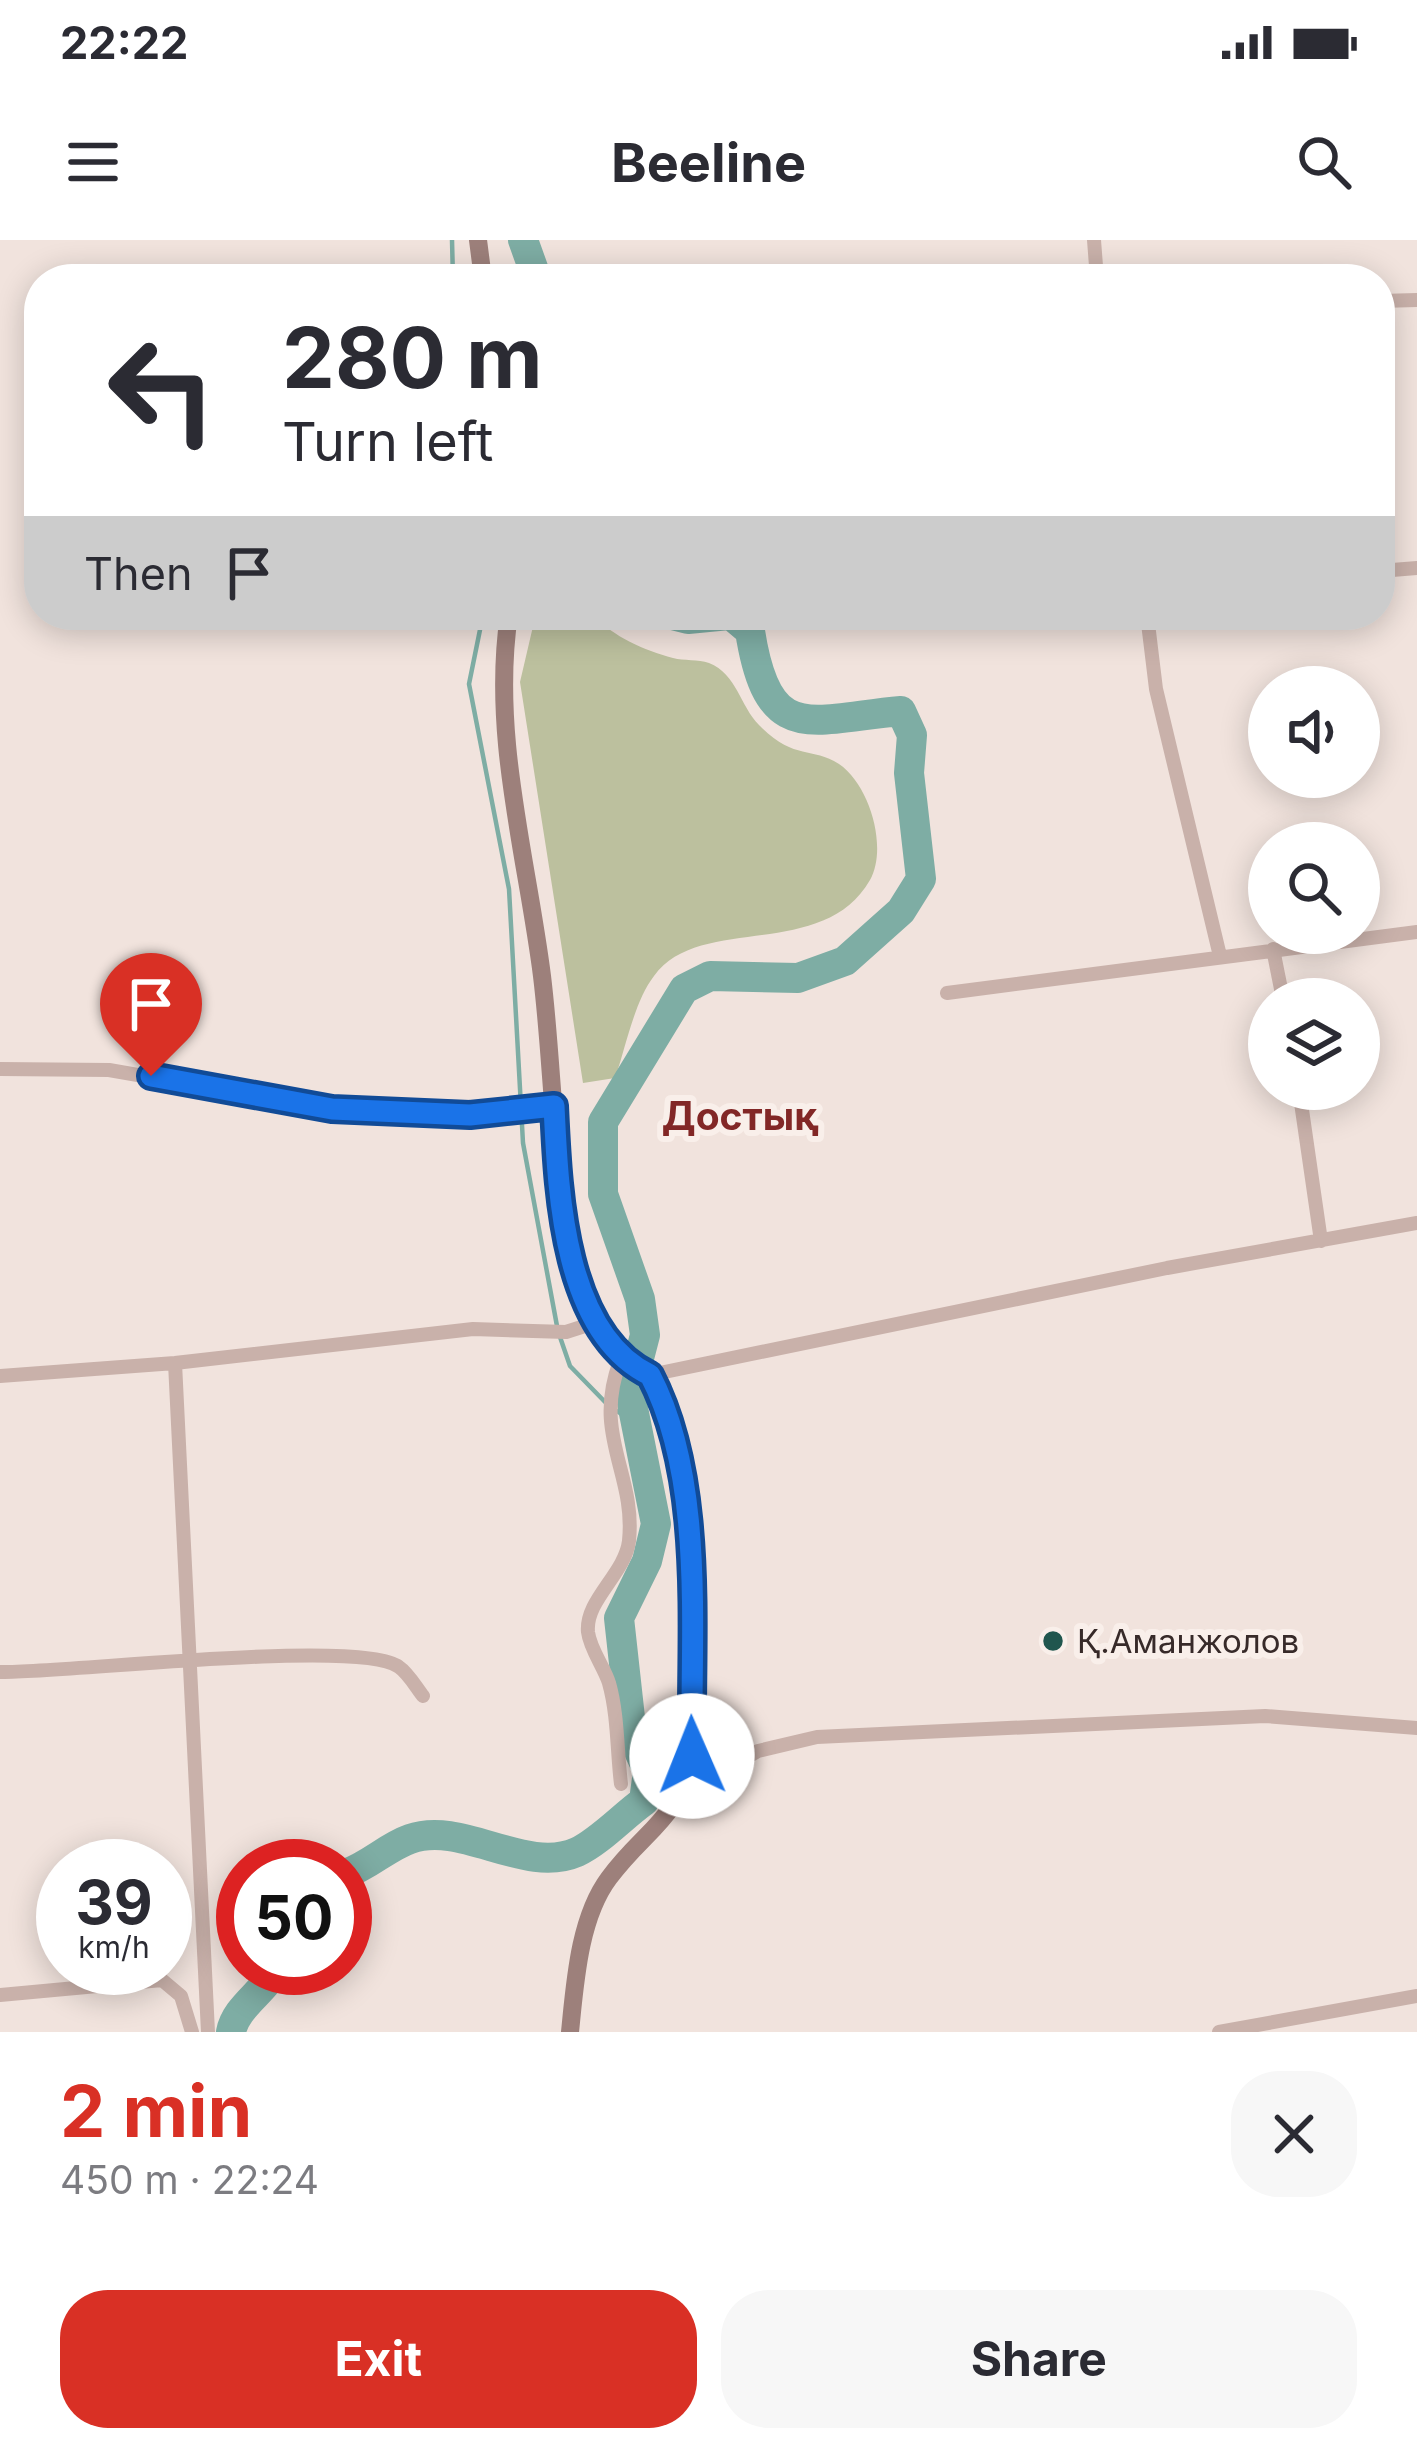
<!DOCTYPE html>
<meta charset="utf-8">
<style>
body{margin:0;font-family:Inter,sans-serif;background:#f7f7f7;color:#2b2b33;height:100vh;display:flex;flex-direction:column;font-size:45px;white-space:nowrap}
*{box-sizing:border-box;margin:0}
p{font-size:39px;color:#7c7c81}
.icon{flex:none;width:66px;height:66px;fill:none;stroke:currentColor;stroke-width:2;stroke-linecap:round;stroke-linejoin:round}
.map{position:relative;height:1792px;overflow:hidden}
.sheet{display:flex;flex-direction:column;background:#fff;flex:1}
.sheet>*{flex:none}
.hud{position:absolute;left:24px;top:24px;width:1371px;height:366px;border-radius:48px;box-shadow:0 6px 30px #0003;background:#fff;color:#2b2b33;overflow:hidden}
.fabs{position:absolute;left:1248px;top:426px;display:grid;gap:24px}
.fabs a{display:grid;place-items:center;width:132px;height:132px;border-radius:50%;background:#fff;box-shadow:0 6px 30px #0003;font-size:60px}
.speed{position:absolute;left:36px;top:1599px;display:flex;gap:24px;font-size:60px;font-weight:700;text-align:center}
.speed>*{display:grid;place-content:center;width:156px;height:156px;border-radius:50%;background:#fff;box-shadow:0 6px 30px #0003;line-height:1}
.speed small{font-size:30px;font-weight:400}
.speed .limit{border:18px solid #d22;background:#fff;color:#111}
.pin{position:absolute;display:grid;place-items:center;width:102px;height:102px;color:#fff;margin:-123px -51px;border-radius:50% 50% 50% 0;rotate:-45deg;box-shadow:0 0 12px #0007}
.pin .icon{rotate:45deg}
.me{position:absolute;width:132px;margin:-66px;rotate:359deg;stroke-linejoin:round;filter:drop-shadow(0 0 9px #0008)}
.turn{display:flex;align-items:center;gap:42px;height:252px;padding:0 60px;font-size:54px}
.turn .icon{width:156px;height:156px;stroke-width:2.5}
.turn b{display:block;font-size:84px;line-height:102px}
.then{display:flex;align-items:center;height:114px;padding:0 60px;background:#0003;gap:24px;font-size:45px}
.round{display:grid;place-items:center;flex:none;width:126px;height:126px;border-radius:48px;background:#f7f7f7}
.summary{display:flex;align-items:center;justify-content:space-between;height:204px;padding:0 60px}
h1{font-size:72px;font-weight:700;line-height:90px;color:#d93025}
.action{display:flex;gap:24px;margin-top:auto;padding:24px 60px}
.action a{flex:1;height:138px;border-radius:48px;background:#d93025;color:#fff;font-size:48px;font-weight:700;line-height:138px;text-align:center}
.action a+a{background:#f7f7f7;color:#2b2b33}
.status{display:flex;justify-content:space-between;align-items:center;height:84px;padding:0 60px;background:#fff;direction:ltr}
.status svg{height:33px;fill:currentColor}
header{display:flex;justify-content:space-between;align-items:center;height:156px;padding:0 60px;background:#fff;font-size:54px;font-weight:700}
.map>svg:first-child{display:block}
</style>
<div class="status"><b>22:22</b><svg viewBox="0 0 49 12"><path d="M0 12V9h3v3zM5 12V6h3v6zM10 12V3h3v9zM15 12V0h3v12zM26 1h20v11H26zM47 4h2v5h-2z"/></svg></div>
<header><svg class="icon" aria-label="menu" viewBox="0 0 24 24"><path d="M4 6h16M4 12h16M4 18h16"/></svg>Beeline<svg class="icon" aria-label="search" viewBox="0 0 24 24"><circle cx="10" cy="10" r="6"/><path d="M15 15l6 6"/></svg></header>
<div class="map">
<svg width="1417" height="1792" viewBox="0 0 1417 1792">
<rect width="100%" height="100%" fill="#f1e3dd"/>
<path fill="#bcc09e" d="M542,375H594C613,397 644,410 673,418C684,421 698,419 709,423C737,434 740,466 759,485C794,521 811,506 839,524C870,545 888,608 870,640C823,722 699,673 654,736C634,762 626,807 615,838L583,843L520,442L534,382Z"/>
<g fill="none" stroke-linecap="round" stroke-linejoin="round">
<path stroke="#7eada4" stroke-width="4.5" d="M452,0L453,39
M483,375L469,444L509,649L523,903L557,1086
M560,1097L570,1126L607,1164
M617,1171L637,1185"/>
<path stroke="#7eada4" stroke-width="30" d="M523,0L537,39
M672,375L688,379L729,375
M345,1634C369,1626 387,1607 410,1599C462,1580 525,1635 577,1612C599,1602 623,1576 644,1561L648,1531L632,1496L619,1378L647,1321L656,1284L630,1153L645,1095L640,1059L603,954V882L684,749L710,736L798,738L845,721L901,671L921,639L909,533L912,495L901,471C810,479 768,507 750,391L731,375
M231,1792C236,1766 265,1752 276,1728"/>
<path stroke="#c9b1aa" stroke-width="14" d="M1094,0L1097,39
M1380,61L1417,60
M1380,331L1417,328
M1147,375L1156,449L1220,716
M1273,709L1283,759
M947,753L1417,692
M0,829L109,830L332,869L401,874L469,876L554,866
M1299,849L1321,1001
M620,1121C592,1196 636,1233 629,1301C625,1334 585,1360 588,1392C590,1409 604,1427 609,1443C618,1475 617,1512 621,1544
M175,1123L208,1792
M650,1135L1167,1028L1417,983
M0,1136L175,1123L473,1089L566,1092L594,1083
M0,1432C67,1433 361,1398 399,1427C408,1433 416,1447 423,1456
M683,1554L758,1511L817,1497L1265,1476L1417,1488
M0,1755L162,1740L181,1756L192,1792
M1219,1792L1417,1756"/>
<path stroke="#9d807b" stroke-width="18" d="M478,0L483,39
M509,375C491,495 527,617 542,736C556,851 551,966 592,1076C603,1108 621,1116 646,1133C664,1146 674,1186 678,1207C699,1306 690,1415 693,1516C676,1583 646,1588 609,1638C579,1678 575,1743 570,1792"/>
</g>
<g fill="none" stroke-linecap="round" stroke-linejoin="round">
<defs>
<path id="route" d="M151,836L332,869L470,875L554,866C558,951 563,1093 650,1135C706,1242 690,1396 692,1516"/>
</defs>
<use href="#route" stroke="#114b97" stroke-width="30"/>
<use href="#route" stroke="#1a73e8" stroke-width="21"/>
</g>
<circle fill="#20564e" stroke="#f9efea" stroke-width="4.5" cx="1053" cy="1401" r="12"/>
<g text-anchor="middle" stroke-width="12" stroke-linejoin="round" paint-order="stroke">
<g font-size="33" fill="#372a29" stroke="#f9efea" text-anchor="start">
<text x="1077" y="1413">Қ.Аманжолов</text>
</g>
<g font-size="39" font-weight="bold" fill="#822726" stroke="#f9efea">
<text x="740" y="890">Достық</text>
</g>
</g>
</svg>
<div class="fabs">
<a><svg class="icon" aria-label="sound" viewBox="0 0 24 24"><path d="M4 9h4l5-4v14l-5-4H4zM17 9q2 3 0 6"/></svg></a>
<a><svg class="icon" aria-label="search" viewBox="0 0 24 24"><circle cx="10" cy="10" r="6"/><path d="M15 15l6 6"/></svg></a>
<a><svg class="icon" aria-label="layers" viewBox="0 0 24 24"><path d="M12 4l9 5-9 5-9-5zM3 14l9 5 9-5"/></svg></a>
</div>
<div class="speed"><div>39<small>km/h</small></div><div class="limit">50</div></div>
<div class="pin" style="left:151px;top:836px;background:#d93025"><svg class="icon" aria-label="arrive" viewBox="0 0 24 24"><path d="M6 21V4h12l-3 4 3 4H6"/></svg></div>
<svg class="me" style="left:692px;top:1516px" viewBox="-20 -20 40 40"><circle r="19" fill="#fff"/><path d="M0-13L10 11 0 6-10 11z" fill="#1a73e8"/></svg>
<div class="hud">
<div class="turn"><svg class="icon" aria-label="left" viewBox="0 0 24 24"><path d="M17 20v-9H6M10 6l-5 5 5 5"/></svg><div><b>280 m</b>Turn left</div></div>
<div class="then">Then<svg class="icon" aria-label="arrive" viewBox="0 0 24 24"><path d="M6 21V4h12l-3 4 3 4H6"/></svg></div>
</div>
</div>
<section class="sheet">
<div class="summary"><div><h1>2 min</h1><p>450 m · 22:24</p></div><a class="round"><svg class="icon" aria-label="close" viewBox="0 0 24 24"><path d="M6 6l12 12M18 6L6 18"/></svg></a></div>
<div class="action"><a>Exit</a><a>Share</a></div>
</section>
